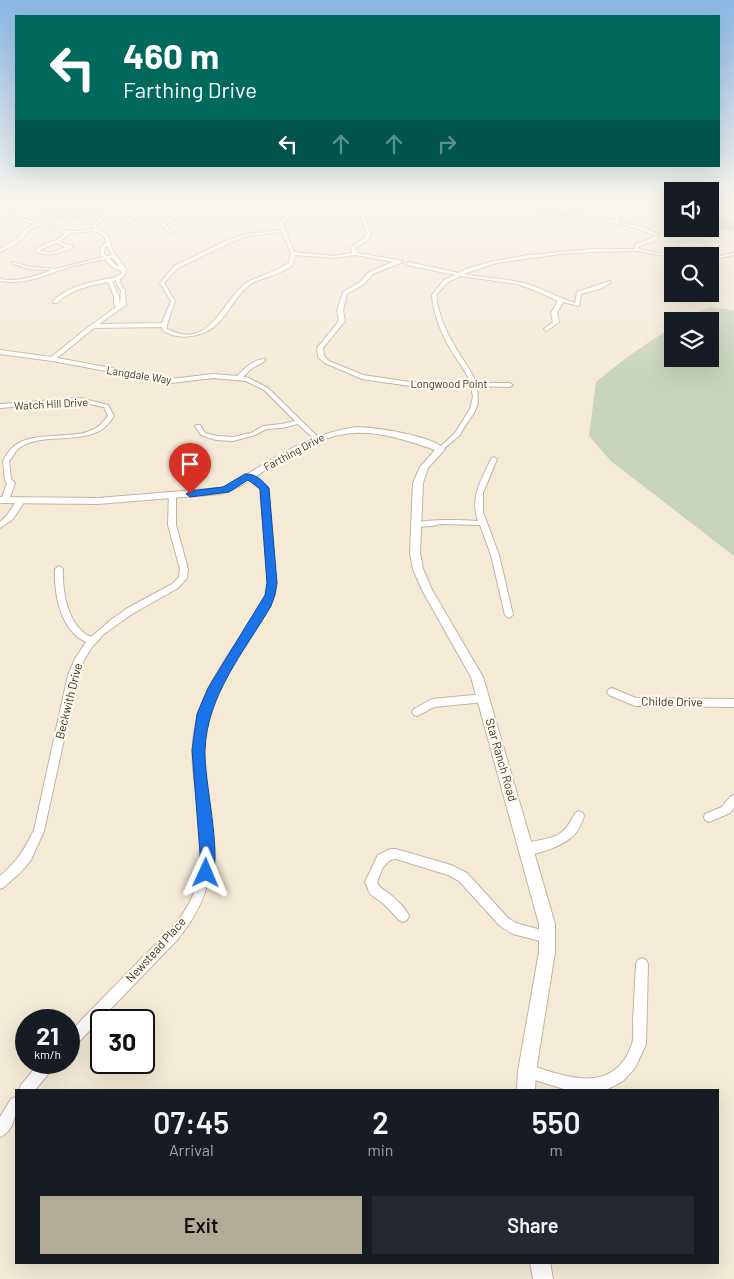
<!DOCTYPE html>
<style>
body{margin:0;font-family:Barlow,sans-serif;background:#242831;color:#f1f3f6;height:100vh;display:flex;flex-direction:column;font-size:19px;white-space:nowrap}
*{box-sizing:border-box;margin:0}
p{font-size:16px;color:#9ea1a6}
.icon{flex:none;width:28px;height:28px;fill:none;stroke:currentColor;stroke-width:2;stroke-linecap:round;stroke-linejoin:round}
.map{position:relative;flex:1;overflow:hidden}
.details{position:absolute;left:15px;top:1089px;width:704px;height:175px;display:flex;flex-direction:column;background:#171b24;border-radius:0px;box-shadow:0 5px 20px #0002}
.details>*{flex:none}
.top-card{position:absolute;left:15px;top:15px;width:705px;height:152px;border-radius:0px;box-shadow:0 5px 20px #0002;background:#00695c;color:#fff;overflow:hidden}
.buttons{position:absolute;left:664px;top:182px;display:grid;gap:10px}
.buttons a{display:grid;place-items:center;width:55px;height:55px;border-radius:0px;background:#171b24;box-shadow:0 5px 20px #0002;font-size:25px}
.speed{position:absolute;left:15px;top:1009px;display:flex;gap:10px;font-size:25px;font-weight:700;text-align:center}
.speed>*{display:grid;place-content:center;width:65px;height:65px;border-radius:50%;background:#171b24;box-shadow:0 5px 20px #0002;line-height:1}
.speed small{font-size:12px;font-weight:400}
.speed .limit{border:2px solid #111;border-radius:8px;background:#fff;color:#111}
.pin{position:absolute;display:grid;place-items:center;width:42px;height:42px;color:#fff;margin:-51px -21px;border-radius:50% 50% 50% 0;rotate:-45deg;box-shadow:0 0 5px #0007}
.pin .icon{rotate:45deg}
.me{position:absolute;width:55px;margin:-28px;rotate:1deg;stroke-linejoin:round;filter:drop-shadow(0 0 4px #0008)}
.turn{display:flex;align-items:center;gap:18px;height:105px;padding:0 25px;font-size:22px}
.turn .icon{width:65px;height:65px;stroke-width:2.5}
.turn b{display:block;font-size:35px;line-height:42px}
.lanes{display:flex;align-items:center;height:48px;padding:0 25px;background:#0003;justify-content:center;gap:25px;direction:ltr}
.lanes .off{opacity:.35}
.eta{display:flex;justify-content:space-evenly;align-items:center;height:85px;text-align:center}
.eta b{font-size:30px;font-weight:600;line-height:35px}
.button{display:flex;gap:10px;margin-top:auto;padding:10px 25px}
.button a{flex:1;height:58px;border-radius:0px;background:#b2ac97;color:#111;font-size:20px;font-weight:600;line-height:58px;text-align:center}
.button a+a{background:#242831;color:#f1f3f6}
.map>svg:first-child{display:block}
</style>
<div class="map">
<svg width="734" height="1279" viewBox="0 0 734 1279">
<rect width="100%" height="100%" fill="#f5ead6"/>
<path fill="#c7d3ba" d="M62,202L85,204L114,202L107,209L71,222L36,213Z
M710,209L734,224V231L710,228Z
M710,307L734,310V556L611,461L589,436L596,382L630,355L672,327V359H710V321H681Z"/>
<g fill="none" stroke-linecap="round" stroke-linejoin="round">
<defs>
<path id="minor" d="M0,202H4L11,207L33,202H41L11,209L8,213L59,230L77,231L94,229L92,225C102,215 121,202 136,202L106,216L96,225L98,229L108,235L113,251L126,269L125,275L120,279L121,285L125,290L126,305L99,324L162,323L171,301L160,283L174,266L230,239L248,234L281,230L279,225L283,218L291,212L294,213L286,220L283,225L294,252L334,256L352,253L351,247L364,238L367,234L361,218L351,210L347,202H351L354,208L365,217L371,234L368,240L355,248L357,253L399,260L403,262L373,274L364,284L347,294L343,311L345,321L323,348L324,356L329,361L363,375L410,382L471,383C465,369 455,358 448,345C440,330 433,312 432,295L444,280L455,275L407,265V263L411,262L413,263L459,273L466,269L494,261L528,255L592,249H635V244L653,238L654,235C614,218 556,214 513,208L503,204L489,208L485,217L491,218V220L473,218L474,216L481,217L486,206L500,202H505L514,206L614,221L616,217L613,209L621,202H626L617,209L620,217L618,222L645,228L658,234L657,240L639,246V249L675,256L672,257L639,251L592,252L561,254L496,263L464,274C482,278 501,278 519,282C539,286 556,297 575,303L577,292L610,281V283L602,288L581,294L579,306L563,302L557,313L559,322L547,331L544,329L553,322L551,313L558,301L534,290L517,284L460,276L448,282L436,295C438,312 445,330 454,345C461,358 471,369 476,383H510L513,385L510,387L477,386L478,403L474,413L465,426L460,435L441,451L438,449L455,433L470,409L473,397L471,386H410L362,379L325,363L318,357L317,348L339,321L337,311L343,292L360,282L369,272L393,262L355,255L334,258L295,255L293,265C284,271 275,275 265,278C260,280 255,281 251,284C229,300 226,328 197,335C185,338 173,337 163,331L162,327L94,328L57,358L171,379L213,374L237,376C244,369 254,359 265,359V361L251,369L243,377L249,378L268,388L319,438L316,440L314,439L298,424L282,428L266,429L255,435L233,441L216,440L201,435L195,426L196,425H200L205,433L217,436L233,437L251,433L263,426L282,424L295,421L264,390L246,381L213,378L171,383L52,361L0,354V350L51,357L87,328L116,307L114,305V296L108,282C89,286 71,289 57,303H53V301C71,284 94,282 116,277L121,274V271L112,267L105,259C92,262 79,264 66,268C44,276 24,285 0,281V279C19,282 34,277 51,270L29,269L13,264V262L30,267L56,269L103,257L100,253L101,247L106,242L104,236L95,231L70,233L59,242L72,246V248C59,253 49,257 36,252V248L58,239L65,233C56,232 46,225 38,226C27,228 27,235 21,240C15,245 6,249 0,252V249L18,238L24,230L35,225L4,214L8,208ZM282,232L291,253L289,263C281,268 273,272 264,275C258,278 252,279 246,283C221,302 210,351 167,329V325L175,301L164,283L178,268L234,241L248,236ZM56,243L66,247L51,253L40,251V250ZM107,246L112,255L107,256L104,253L105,247ZM109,258H113L120,267L116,265ZM116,280L117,285L121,290L120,305L119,296L112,282Z
M151,202H155L152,208L127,223H125V221L149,206Z
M181,202H185L187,206L183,212L165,225L172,232L169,233L161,225L180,210L183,206Z
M422,202H427C413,211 392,213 377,205L379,204C394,208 408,208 422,202Z
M734,253V255L710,260V258Z
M80,398L108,405L114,416C111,420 108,425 104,428C80,446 37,430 16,451C14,454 12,458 9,461L11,479L15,483L9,500L8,502H2L1,500L7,483L5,480L3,461C5,457 8,452 12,448C34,427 78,444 100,425C103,422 105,419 108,416L104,407L80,402L0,408V404Z
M494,457L497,459L483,493V512L499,555L513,615L509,618L505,615L491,555L480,525L440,524L433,526L416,527L412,525C422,518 465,520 478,521C470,496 481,481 491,459Z
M248,474L261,481L268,488L276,583L274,595L269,606C246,645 209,688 204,733C202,752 204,772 207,790C214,852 219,889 177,940L74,1047L69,1049V1033C92,1009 115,986 138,962C158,942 182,922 193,895C215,842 186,786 194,733C201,685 237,645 261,606L266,595L268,583L260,488L257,483L246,477L245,476Z
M169,494H172L176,496V525L188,569L187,578L178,588L132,614L104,634L92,647L84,660L78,675L44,831L31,860L21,872L4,887L0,889V876C18,860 23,852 34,830L68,675L75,659L86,642C61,631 54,595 55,569L59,566L63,569C62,592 68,627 91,637L112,619L126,609L172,584L179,577L180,569L168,525Z
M18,499H24L25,501L13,519L0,528V522L7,515Z
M612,688L636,698L734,699V707L635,706L609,695L607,692L609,689Z
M484,694L487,695L489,698L487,701L484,702L434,707L417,716L414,715L412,712L414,709L432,699Z
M734,795V808L730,813L709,822L705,820L704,817L705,814L722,807L730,797Z
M579,811L583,813L584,816C582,822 579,829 575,834C566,844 535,858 522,853L520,849L522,845C548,835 561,844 575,813Z
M390,849H396L451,865L467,873L508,918L516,923L552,933L554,937L552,941L548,943L513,934L500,926L459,881L448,875L396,859L390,860L383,867L377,882C379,889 387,891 392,896C398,901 406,909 409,916L407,920L403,922L399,920L384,904L370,894L365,882L378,855Z
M642,958L646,960L648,964L646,1044L635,1068L623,1081L606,1090H567L522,1076L520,1071L522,1066L527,1064C565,1077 614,1096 632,1044C634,1038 633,1029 633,1022C634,1002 635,983 636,964L638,960Z
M40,1062H56L54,1067L35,1090H19L21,1085Z
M16,1097C17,1111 15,1131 0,1137V1117L11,1099Z"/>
<path id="tertiary" d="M357,427C379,428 429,435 445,449L428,468L423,483L420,553L423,569L432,590L483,677L555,924V952L536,1071L535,1090H517L518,1071L539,952V924L471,677L422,590L413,569L410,553L413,483L420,467L435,450C365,425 339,425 273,465C256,476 240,489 220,494L98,504L0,503V497L98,498L220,488L228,486C271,460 306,434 357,427Z
M530,1262H550L553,1279H533Z"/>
</defs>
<use href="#minor" stroke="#bfb5a2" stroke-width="2"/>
<use href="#tertiary" stroke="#bfb5a2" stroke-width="2"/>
<use href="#minor" fill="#fff" fill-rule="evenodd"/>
<use href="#tertiary" fill="#fff" fill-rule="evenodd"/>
</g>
<linearGradient id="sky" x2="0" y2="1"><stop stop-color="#8ab8e5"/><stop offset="0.53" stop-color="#faf6ed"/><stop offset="1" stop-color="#faf6ed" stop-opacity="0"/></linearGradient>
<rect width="734" height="381" fill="url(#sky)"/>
<path fill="#1a73e8" stroke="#114b97" d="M245,474C255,473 263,481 269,488L277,583L275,595L271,606C244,652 207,695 205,750C204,781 222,853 212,878L206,880L201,878L199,873L200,853L192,750L197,714L208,688L265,595L267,583L260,489L248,480L229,492L190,497L186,494L190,491L223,487Z"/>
<g text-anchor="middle" stroke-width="4.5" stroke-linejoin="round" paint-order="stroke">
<g font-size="11" fill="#3c3830" stroke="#fef8ec">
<text transform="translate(139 375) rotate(9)" y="4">Langdale Way</text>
<text x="449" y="388">Longwood Point</text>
<text transform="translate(51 404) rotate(-3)" y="4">Watch Hill Drive</text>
<text transform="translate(294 452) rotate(-28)" y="4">Farthing Drive</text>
</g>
<g font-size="12" fill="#3c3830" stroke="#fef8ec">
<text transform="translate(69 701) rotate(-76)" y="4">Beckwith Drive</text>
<text transform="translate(672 702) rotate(1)" y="4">Childe Drive</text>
<text transform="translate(501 760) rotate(74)" y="4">Star Ranch Road</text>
<text transform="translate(156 950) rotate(-48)" y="4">Newstead Place</text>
</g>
</g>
</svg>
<div class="buttons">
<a><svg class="icon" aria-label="sound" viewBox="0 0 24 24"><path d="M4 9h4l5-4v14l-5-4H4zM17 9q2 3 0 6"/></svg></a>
<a><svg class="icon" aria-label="search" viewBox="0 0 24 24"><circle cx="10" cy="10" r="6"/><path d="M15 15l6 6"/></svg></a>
<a><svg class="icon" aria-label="layers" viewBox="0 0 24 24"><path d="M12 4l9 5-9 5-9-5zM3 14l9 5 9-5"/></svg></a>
</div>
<div class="speed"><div>21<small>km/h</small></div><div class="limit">30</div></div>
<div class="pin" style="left:190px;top:494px;background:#d93025"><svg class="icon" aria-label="arrive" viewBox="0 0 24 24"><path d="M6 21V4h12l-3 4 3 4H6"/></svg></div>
<svg class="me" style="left:206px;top:873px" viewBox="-20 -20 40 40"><path d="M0-17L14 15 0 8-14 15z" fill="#1a73e8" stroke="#fff" stroke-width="4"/></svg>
<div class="top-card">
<div class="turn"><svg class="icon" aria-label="left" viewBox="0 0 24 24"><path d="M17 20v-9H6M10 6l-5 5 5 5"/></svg><div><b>460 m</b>Farthing Drive</div></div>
<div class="lanes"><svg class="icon" aria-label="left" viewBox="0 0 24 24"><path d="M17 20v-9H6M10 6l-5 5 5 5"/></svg><svg class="icon off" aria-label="ahead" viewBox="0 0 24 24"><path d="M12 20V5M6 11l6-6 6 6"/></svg><svg class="icon off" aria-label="ahead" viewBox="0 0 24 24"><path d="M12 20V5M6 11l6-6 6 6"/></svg><svg class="icon off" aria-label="right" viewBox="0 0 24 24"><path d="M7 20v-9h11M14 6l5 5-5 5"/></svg></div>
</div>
<section class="details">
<div class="eta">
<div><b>07:45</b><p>Arrival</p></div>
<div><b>2</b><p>min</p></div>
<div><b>550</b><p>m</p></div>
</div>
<div class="button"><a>Exit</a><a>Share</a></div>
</section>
</div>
